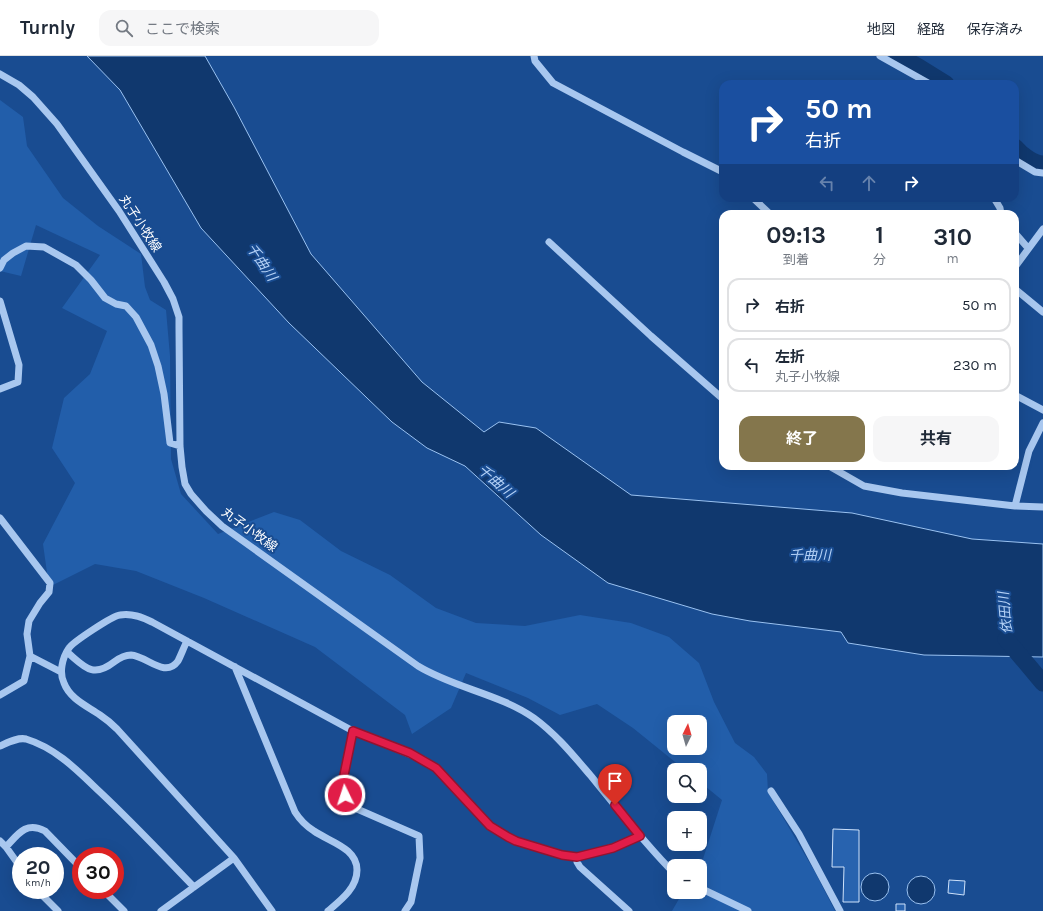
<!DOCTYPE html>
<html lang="ja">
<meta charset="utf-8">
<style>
body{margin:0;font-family:Karla,"Noto Sans JP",sans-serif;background:#f6f6f7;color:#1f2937;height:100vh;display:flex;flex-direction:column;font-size:15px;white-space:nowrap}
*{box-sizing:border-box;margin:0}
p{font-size:13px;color:#747a83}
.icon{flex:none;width:22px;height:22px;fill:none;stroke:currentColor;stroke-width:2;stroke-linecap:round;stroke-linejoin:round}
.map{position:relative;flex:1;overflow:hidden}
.details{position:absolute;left:719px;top:154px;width:300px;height:260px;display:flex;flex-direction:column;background:#fff;border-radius:12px;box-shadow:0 4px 16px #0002}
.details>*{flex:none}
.top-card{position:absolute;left:719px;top:24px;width:300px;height:122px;border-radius:12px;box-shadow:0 4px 16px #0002;background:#1a4fa0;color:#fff;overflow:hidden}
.needle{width:26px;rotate:5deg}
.tools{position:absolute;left:667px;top:659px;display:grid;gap:8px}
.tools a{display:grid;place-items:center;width:40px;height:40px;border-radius:8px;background:#fff;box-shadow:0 4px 16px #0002;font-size:20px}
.speed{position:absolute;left:12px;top:791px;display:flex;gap:8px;font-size:20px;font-weight:700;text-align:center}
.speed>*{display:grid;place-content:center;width:52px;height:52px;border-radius:50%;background:#fff;box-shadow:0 4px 16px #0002;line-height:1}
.speed small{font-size:10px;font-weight:400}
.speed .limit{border:6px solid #d22;background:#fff;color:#111}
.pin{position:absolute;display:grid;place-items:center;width:34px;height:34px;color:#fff;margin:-41px -17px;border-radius:50% 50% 50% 0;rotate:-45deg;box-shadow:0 0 4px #0007}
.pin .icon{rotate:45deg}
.me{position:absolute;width:44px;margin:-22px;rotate:356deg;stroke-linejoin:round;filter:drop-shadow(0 0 3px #0008)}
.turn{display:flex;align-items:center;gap:14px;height:84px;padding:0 20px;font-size:18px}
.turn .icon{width:52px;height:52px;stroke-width:2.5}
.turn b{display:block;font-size:28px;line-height:34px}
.lanes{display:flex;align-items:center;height:38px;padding:0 20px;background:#0003;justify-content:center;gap:20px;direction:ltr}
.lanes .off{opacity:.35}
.eta{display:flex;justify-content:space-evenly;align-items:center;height:68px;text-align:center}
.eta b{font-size:24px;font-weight:700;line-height:28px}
.cta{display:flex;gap:8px;margin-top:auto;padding:8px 20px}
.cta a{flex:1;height:46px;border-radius:12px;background:#84764c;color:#fff;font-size:16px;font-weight:700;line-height:46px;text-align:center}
.cta a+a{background:#f6f6f7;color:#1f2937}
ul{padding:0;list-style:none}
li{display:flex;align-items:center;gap:12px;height:54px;margin:0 8px 6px;padding:0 12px;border:2px solid #e0e1e3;border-radius:12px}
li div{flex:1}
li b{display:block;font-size:15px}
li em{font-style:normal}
header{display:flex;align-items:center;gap:24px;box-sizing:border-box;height:56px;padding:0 20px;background:#fff;border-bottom:1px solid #e0e1e3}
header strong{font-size:19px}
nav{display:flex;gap:22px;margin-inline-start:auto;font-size:14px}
.search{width:280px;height:36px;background:#f6f6f7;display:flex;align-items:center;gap:10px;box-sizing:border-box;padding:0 14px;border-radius:12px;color:#747a83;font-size:15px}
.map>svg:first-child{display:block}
</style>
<header>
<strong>Turnly</strong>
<div class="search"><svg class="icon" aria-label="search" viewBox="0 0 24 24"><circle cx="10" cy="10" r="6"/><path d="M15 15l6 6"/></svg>ここで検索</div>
<nav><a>地図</a><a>経路</a><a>保存済み</a></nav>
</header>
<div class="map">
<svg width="1043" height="855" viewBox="0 0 1043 855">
<rect width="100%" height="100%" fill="#194c91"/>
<path fill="#225eaa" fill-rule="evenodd" d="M0,44L23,61L27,90L63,142L98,170L141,198L145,231L150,244L166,254L170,300L171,403L181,438L218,478L274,456L300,464L341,495L390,519L436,552L476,567L525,570L580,559L631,567L669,581L699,607L714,646L735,687L754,701L767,718L768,736L815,816L835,855H672L683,836H700V810H699L702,806L722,744L700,726V714H685L633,672L597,648L560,659L528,642L466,617L451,652L412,678L405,659L315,591L204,542L136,515L95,508L49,531L43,488L75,427L52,392L64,342L90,318L107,275L62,252L100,199L36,169L21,220L0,215ZM674,666H700V692H674Z"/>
<path fill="#10386e" stroke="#9ac2f1" d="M87,0H205L234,51L311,198L422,326L484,376L499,366L536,372L631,439L852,457L972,483L1043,488V601L924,599L848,587L841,576L750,565L712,558L608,527L541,479L465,410L427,392L392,366L289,267L201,172L120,34Z
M861 831a14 14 0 1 1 28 0a14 14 0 1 1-28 0Z
M907 834a14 14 0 1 1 28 0a14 14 0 1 1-28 0Z"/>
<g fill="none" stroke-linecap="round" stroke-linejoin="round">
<path stroke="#10386e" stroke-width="17" d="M898,0L917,10L946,28
M1015,91C1021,98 1033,108 1043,108
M1006,583L1043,627"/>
</g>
<path fill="#2863af" stroke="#cee2fb" d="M833,773L859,774V846H843L844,811H832Z
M949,824L965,825L964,839L948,837Z
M896,848H905V855H896Z"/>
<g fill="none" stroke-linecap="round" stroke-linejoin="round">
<path stroke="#a8c7ef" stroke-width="7" d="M534,0L535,5L553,27L683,96L723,116
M880,0L930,28
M0,18L19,29L33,41L57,68L119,155L164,226L173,243L179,261V272L180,390L182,411L185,428L191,438L206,455L222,470L418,610C454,632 500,638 534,662C556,678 573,699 591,720C618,753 644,787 674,817
M1015,104L1035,116L1043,117
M753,142L770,158
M994,142L1000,152L1001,158
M1015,177L1028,192
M549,186L651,280L723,343
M1015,211L1043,173
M0,212L4,204L13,197L26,190L44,191L76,209L91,224L105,242L116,248L126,250L136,261L151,289L158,310L164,338L170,387L180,390
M1015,233L1043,256
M0,245L19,309L18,326L0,333
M1015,339L1043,354
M829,410L864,430L902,437L1015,450L1043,451
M1015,450L1029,395L1043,367
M0,462L50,527L49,536L40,547L29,565L27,578L30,600
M67,596C84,610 92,623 114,606C118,603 125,599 131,599C147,600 165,623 178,605C181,599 184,591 187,585
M235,611L295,756C300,764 306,770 314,775C330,786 357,792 357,814C357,832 341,844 328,855
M0,639L24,625L30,600L61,616
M353,675L341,729L348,749L419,780L420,802L411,846L405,855
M0,690C7,687 18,681 26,683C56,692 78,715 100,736C132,766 163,799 194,831
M771,735L799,778L840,855
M0,785L6,791L21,812
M6,791C18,778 26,765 45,775L81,812
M577,801V806L580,811L629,855
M700,832L748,855
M37,834L58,855
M103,834L124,855
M161,855L234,802
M272,855L234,802L117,673C112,668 106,663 100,659C87,650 70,643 64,627C59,617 62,602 69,592C73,586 112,560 120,559C132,557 142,561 152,566L353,675L424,704L436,712L490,770L499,776L516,785L562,799L577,801L613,791L640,780"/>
</g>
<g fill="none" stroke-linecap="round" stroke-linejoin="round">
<defs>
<path id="route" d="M345,739L342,729L353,675L410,697L436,712L490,770L508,781L516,785L562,799L577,801L613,792L640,780L615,749"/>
</defs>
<use href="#route" stroke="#92132f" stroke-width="10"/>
<use href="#route" stroke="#e11d48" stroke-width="7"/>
</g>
<g text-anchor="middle" stroke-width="4" stroke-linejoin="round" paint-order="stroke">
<g font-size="13" fill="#fff" stroke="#194c91">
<text transform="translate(141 167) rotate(57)" y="5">丸子小牧線</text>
<text transform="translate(250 473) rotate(36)" y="5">丸子小牧線</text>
</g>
<g font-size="14" font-style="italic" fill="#b4d1f6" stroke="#194c91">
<text transform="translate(262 206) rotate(56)" y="5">千曲川</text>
<text transform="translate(496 425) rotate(41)" y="5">千曲川</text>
<text transform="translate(810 499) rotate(-1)" y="5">千曲川</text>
<text transform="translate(1005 557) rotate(-95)" y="5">依田川</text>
</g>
</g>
</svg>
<div class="tools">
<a><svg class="needle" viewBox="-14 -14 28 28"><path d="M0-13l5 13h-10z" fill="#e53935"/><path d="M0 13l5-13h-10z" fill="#747a83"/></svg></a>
<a><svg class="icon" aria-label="search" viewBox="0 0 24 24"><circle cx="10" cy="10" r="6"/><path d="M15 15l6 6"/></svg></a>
<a>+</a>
<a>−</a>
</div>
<div class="speed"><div>20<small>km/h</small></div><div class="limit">30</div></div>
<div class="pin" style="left:615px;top:749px;background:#d93025"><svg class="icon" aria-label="arrive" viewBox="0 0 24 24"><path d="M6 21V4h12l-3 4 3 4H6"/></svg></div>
<svg class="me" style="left:345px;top:739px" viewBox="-20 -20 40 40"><circle r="17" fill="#e11d48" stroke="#fff" stroke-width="3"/><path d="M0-11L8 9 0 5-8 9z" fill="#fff"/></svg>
<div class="top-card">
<div class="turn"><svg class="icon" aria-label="right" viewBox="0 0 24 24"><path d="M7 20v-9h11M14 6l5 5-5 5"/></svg><div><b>50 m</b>右折</div></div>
<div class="lanes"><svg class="icon off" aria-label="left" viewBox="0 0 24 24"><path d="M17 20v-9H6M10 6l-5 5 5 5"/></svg><svg class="icon off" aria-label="ahead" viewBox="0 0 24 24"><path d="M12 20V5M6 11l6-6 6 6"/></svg><svg class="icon" aria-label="right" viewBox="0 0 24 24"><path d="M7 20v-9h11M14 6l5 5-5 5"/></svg></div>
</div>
<section class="details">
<div class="eta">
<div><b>09:13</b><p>到着</p></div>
<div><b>1</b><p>分</p></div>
<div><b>310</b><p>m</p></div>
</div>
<ul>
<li><svg class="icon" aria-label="right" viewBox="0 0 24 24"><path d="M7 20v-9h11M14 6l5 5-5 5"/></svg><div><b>右折</b></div><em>50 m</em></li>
<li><svg class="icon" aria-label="left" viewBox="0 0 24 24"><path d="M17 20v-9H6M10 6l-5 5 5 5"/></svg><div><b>左折</b><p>丸子小牧線</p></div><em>230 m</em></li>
</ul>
<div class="cta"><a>終了</a><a>共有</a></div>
</section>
</div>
